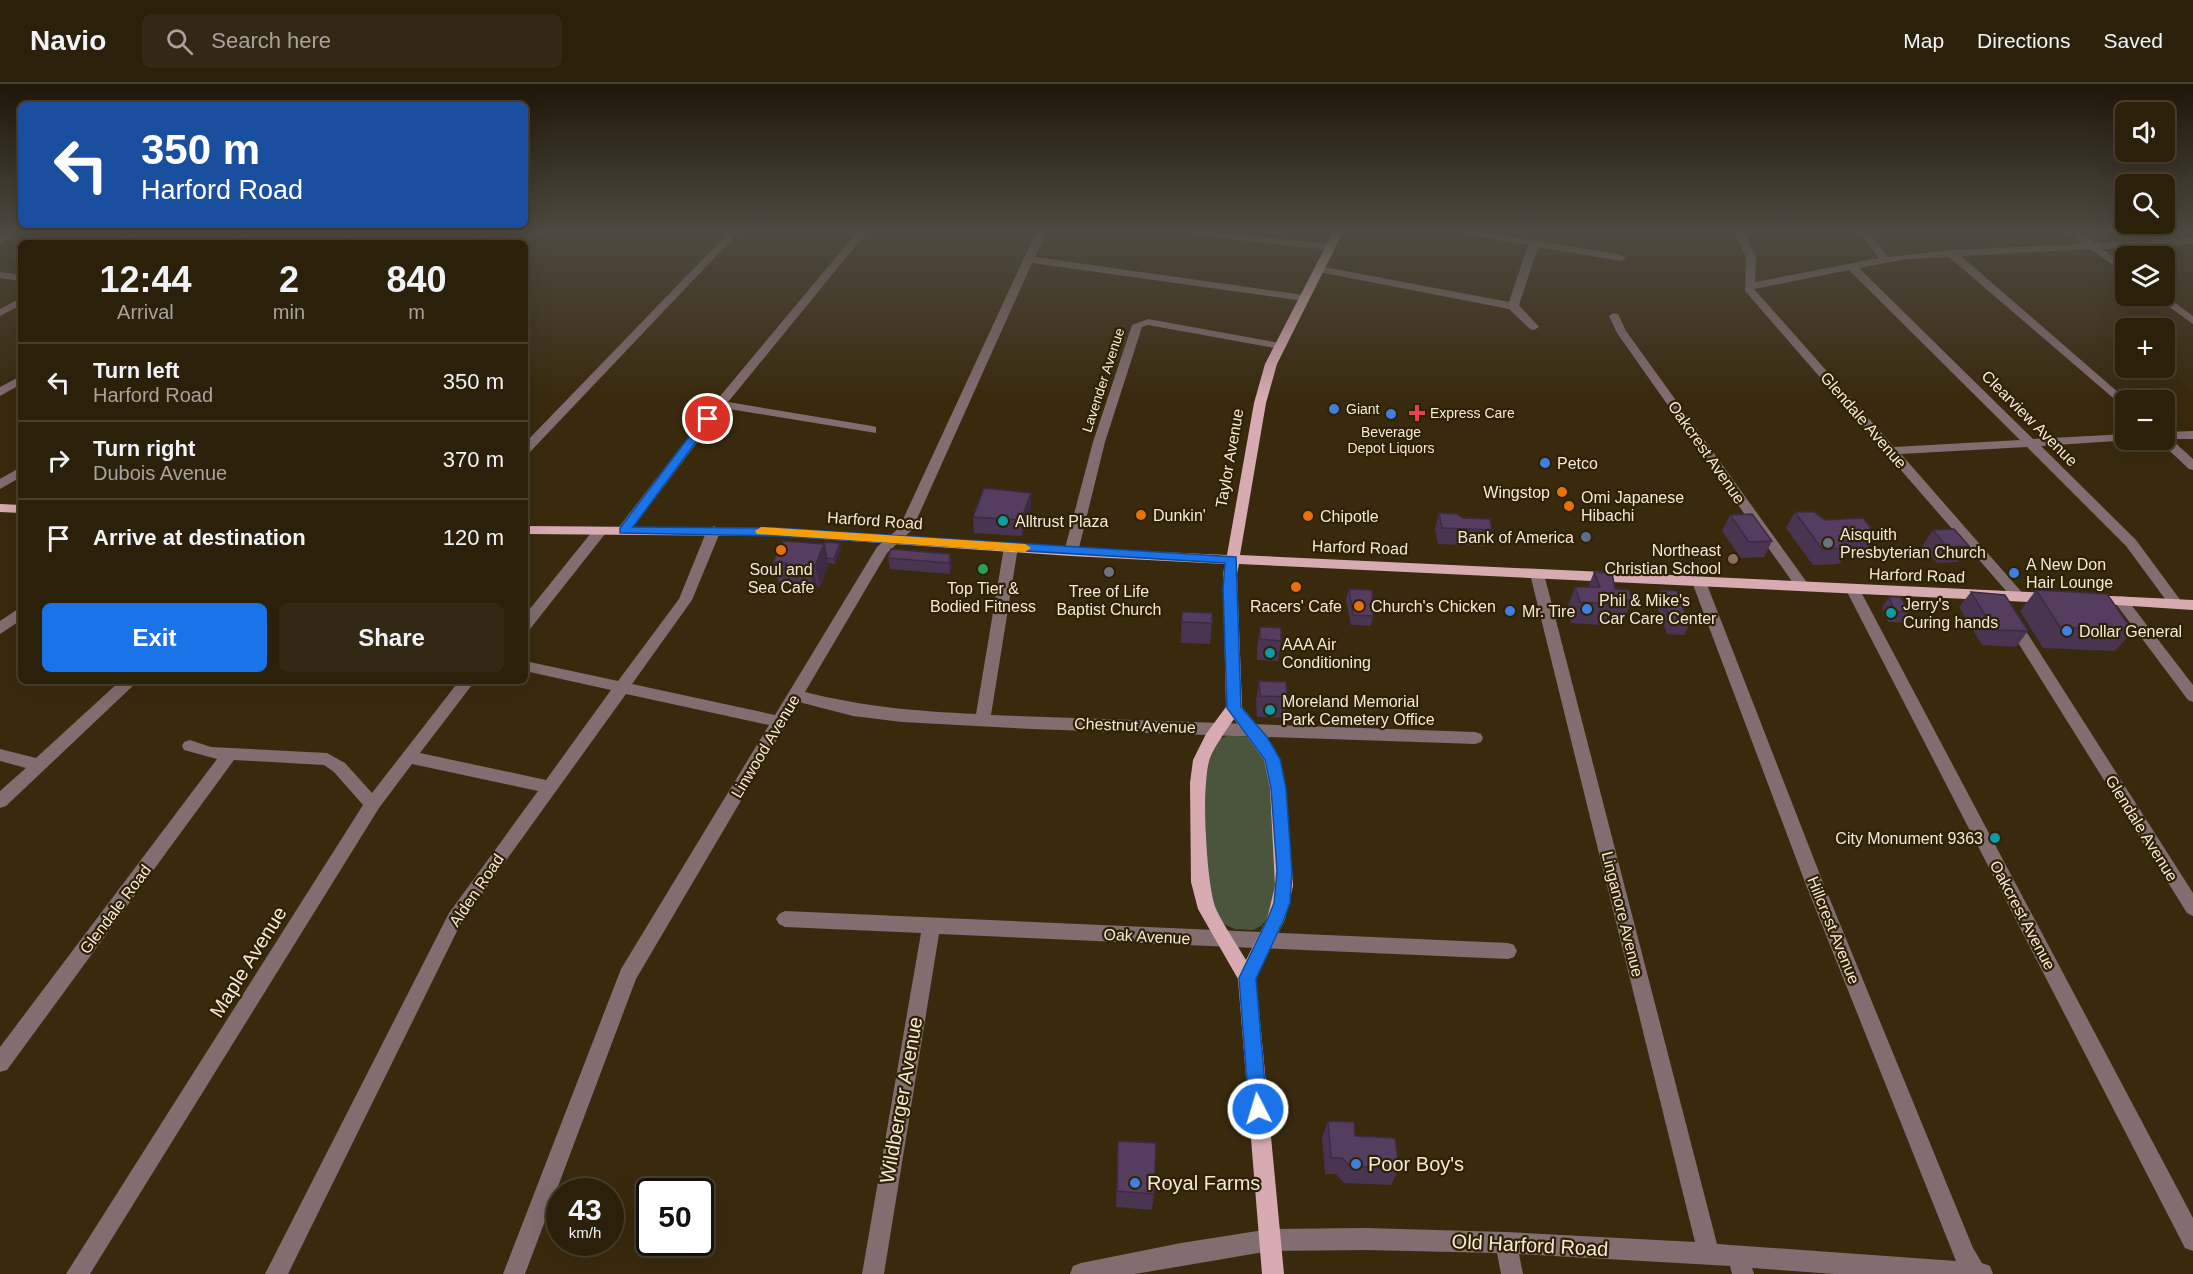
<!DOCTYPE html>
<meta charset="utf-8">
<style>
body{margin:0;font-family:Arial,sans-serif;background:#332813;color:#f1f3f6;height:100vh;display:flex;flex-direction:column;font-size:22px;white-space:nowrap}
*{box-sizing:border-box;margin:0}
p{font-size:20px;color:#a6a39c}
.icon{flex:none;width:33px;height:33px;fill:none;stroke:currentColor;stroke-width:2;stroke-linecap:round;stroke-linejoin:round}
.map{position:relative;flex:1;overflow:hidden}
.details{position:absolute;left:18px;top:156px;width:510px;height:444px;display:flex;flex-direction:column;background:#2b200a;border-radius:9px;box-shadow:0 6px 24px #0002,0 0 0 2px #473e2b}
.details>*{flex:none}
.banner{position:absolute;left:18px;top:18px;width:510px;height:126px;border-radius:9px;box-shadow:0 6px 24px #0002,0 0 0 2px #473e2b;background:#1a4fa0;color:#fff;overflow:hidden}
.controls{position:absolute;left:2115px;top:18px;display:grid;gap:12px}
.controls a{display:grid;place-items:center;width:60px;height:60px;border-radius:9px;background:#2b200a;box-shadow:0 6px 24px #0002,0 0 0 2px #473e2b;font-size:30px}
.speed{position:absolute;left:546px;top:1094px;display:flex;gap:12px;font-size:30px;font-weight:700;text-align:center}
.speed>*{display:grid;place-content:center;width:78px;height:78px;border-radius:50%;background:#2b200a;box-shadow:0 6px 24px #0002,0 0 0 2px #473e2b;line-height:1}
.speed small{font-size:15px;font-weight:400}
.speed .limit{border:3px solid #111;border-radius:9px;background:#fff;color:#111}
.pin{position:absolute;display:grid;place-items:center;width:51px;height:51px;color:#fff;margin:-26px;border:3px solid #fff;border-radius:50%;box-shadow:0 2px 6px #0007}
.me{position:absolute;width:66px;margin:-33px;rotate:355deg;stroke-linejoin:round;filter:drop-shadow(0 0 4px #0008)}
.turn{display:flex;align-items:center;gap:21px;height:126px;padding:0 24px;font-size:27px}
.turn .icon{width:78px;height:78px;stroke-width:2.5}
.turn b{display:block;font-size:42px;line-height:51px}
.eta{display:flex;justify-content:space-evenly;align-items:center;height:102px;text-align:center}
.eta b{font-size:36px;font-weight:700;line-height:42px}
.primary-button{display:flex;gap:12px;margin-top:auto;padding:12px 24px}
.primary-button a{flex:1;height:69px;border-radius:9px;background:#1a73e8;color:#fff;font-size:24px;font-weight:700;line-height:69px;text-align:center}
.primary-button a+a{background:#332813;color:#f1f3f6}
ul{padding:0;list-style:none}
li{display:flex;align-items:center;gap:18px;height:78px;padding:0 24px;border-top:2px solid #473e2b}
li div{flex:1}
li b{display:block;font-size:22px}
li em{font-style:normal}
header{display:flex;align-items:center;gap:36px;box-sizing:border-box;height:84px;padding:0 30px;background:#2b200a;border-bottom:2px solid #473e2b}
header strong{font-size:28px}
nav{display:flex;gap:33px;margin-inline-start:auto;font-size:21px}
.search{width:420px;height:54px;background:#332813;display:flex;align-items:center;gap:15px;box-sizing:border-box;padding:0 21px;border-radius:9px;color:#a6a39c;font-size:22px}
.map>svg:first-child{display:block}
</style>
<header>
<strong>Navio</strong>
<div class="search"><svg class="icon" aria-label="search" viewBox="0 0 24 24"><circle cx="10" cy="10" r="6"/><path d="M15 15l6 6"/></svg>Search here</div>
<nav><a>Map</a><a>Directions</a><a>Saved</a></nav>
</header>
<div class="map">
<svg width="2193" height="1190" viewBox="0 0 2193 1190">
<rect width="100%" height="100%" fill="#392a0e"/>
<path fill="#4a553b" d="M1229,651L1246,653L1254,658L1269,679L1279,794L1271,831L1261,842L1253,846L1235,845L1223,840L1210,823L1206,802V682L1219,655Z"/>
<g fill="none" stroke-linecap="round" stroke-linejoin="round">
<path fill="#826d70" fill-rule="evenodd" d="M10,148H22L0,160V153Z
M130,148H141L124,159H112Z
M243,148H254L238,159H226Z
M352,148H363L349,159H337Z
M484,148H495L481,159H470Z
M729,148H739L529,369L525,370V359Z
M857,148H867L728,318L872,342L876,343V349L723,324L629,449H619L617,446L619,443L716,317Z
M1036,148H1046L1035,173L1304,211L1309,214L1304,217L1032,179L912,446L887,469L805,608C865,623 915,627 976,630L1004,463L1011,459L1018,463L991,631L1475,648L1481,650L1483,654L1481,658L1475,660L1032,645L902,638L853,632L799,618L636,895L525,1190H503L621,885L769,641L626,610L461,839L288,1190H265L449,829L538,707L412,680L379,724L90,1190H66L363,721L334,688L324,681L234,676L7,986L0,988V963L217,675L184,666L182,662L184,658L190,656L211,663L327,669L345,679L372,709L459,597H475L420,669L546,696L611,606L525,587V577L618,597L679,515L707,446L714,442L721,446L692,516L632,600L775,631L877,463L899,444Z
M1188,148H1216L1330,160L1335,163L1330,166L1193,151Z
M1463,148H1483L1621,171L1626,174L1621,177L1538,163L1519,221L1539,243L1534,246L1530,245L1509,225L1319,188L1314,185L1319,182L1509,218L1528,161L1468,151Z
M1734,148H1744L1756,173L1755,198L1879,174L1859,148H1869L1888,173L1951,166L2083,160L2068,148H2079L2095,159L2193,154V160L2102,165L2126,182V190L2090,165L1961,172L2127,316L2126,325L1949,173L1907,175L1859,184L2033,355L2126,350V356H2131L2041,362L2136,456L2181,517L2183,520L2181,523H2171L2126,462L2027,363L1901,370L2026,513L2024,516H2014L1745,207L1746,173ZM1849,186L2020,356L1894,363L1754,205Z
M0,188L21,191V197L0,194Z
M2164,211L2193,232V240L2154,212Z
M21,214V221L0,232V225Z
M1614,229L1618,230L1626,247L1808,500L1810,503L1808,506H1798L1617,249L1609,232Z
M1148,235L1280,259L1286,262L1280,265L1148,241L1142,243L1105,358L1078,468L1076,471H1066L1064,468L1093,358L1132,241Z
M21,292V300L0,312V303Z
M2193,347V355H2171L2193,375V386L2189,385L2158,356H2164V348Z
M21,383V393L0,405V395Z
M600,443L607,447L605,450L530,545L525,546V531L595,444Z
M1537,485L1544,490L1717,1160L1956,1177L1806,801L1692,498L1699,493L1706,498L1824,801L1973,1164L1982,1179L1990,1182L1993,1190H1834L1752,1184L1754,1190H1732L1730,1182L1519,1170L1523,1190H1501L1497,1169L1366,1166L1270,1167L1135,1190H1070L1073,1182L1081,1179L1181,1159L1270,1145L1366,1144L1506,1148L1695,1158L1530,490Z
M1853,501L1860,506L2193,1134V1167L2185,1164L1846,506Z
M2121,512L2126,514L2193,601V618L2188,616L2116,520L2114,517Z
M21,523V536L0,550V537Z
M2012,532L2017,533L2193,809V832L2187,829L2007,541L2005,537L2007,533Z
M120,597H138L6,722L0,724V707L26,684L0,677V665L36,674Z
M785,827L1508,859L1514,861L1517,867L1514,873L1508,875L939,850L884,1190H862L921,849L785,843L779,840L776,835L779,830Z"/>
<path fill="#d8abb2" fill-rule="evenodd" d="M1333,148H1343L1277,280L1266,319L1240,471L2049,509L2056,514L2049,519L1239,480L1237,490L1242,623L1267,653L1278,671L1286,704L1293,802L1285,835L1256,894L1284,1190H1262L1238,895L1198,825L1191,798L1190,699L1193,676L1206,650L1226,623L1223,490L1225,480L1071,472L778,452L525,450V442L778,444L1071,464L1227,471L1254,319L1265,280ZM1234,635L1264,676L1270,704L1275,802L1267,835L1246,876C1236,859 1224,842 1216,825C1206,802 1201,697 1210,674C1216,660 1225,648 1234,635Z
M0,420L21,421V429L0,428Z
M2091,511L2193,516V526L2086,519L2084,516Z"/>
</g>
<path fill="#493452" d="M1031,425L1022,452L974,449L973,433Z
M1795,428L1825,436L1876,451L1866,467H1847L1839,480L1813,481L1786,444Z
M1439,429L1463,434L1492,446L1487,462L1438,460L1435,445Z
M1730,431L1772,457L1764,473L1741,474L1722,447Z
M1933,446L1969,462L1958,478L1937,479L1922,462Z
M841,464L835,480L828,479V481L820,503L817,502L815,508L790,506L788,500L779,499L773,478Z
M950,470L951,481L950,490L890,485L888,474Z
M1594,488L1615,505L1632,516L1623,537H1619L1617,542L1571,539L1567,524L1575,503H1588Z
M1349,505L1373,532L1371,542L1351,541L1346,515Z
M1660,506L1689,541L1684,551L1667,550L1655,517Z
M2036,506L2133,547L2115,567L2043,564L2020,527Z
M1971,508L2028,547L2016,563L1982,561L1959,523Z
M1889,513L1909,527L1902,538H1888L1882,523Z
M1182,528L1212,539L1210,560L1181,559Z
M1260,543L1281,557L1278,577L1257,576V564Z
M1259,597L1287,613L1284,634L1257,633L1256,618Z
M1328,1037L1355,1052L1399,1085L1391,1101L1344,1099L1336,1090H1325L1322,1054Z
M1118,1057L1154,1110L1152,1126L1116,1123Z"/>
<path fill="#3c2b42" d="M1031,409V425L1022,452L1021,436Z
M840,459L841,464L835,480L834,475Z
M824,460L828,481L820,503L815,482Z
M950,470L951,481L950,490L949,479Z
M812,481L817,502L815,508L810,487Z"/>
<path fill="#553d5f" stroke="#3c2b42" stroke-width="1.5" d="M984,404L1031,409L1021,436L973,433Z
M1795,428H1814L1825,436L1863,434L1876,451L1839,452L1848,464L1822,465Z
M1439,429L1457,430L1463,434L1490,435L1492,446L1442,444Z
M1752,430L1772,457L1749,458L1730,431Z
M1954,445L1969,462L1947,463L1933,446Z
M783,457L824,460L815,482L812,481L810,487L785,485L787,479L773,478Z
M825,458L840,459L834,475L827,474L824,460Z
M891,465L950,470L949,479L888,474Z
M1594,488L1612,489L1615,505L1629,506L1632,516H1625L1626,521L1580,518L1575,503H1600Z
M1349,505L1372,506L1373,532L1353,531Z
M1660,506L1677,507L1689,541L1672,540Z
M2036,506L2107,510L2133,547L2060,543Z
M1971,508L2005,511L2028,547L1994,546Z
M1889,513H1900L1909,527L1895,528Z
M1182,528L1212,529V539L1182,538Z
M1260,543L1281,544V557L1260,555Z
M1259,597L1286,598L1287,613L1260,612Z
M1328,1037L1354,1038L1355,1052L1395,1054L1399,1085L1350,1082L1342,1074H1331Z
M1118,1057L1156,1059L1154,1110L1117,1107Z"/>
<linearGradient id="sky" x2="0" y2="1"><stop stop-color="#1f1708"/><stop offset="0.47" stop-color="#4e4a41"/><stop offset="1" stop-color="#4e4a41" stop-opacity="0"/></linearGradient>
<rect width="2193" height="314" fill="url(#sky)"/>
<path fill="#1a73e8" stroke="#114b97" stroke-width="1.5" d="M708,332L713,335L633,443L778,444L1236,473L1241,623L1267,653L1280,675L1286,704L1292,787L1290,819L1284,835L1256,895L1267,1025L1265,1032L1258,1034L1252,1032L1249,1025L1239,894L1268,834L1274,819L1277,787L1271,704L1265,676L1227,624L1223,505L1225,479L778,452L620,449V444L704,333Z"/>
<path fill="#f59e0b" d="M761,443L1025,460L1031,464L1025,468L757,450L755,447Z"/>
<g fill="#3f7fe0" stroke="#2f2104" stroke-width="2">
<circle cx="1334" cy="325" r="6"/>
<circle cx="1391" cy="330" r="6"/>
<circle cx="1545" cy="379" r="6"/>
<circle cx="2014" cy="489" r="6"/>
<circle cx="1587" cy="525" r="6"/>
<circle cx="1510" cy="527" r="6"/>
<circle cx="2067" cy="547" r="6"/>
<circle cx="1356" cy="1080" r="6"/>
<circle cx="1135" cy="1099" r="6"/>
</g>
<path fill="#e0444e" stroke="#2f2104" stroke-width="2" d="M1414 320h6v6h6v6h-6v6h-6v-6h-6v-6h6z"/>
<g fill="#e8710a" stroke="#2f2104" stroke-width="2">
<circle cx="1562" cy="408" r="6"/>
<circle cx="1569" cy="422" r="6"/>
<circle cx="1141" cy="431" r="6"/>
<circle cx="1308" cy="432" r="6"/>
<circle cx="781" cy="466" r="6"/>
<circle cx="1296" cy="503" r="6"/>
<circle cx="1359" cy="522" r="6"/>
</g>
<g fill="#0f9aa8" stroke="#2f2104" stroke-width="2">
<circle cx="1003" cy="437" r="6"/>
<circle cx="1891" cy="529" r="6"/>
<circle cx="1270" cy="569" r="6"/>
<circle cx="1270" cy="626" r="6"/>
<circle cx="1995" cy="754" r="6"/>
</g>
<circle fill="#5c6f8a" stroke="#2f2104" stroke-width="2" cx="1586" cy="453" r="6"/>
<g fill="#6b7280" stroke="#2f2104" stroke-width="2">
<circle cx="1828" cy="459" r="6"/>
<circle cx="1109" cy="488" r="6"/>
</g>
<circle fill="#8d6e63" stroke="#2f2104" stroke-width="2" cx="1733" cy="475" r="6"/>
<circle fill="#2e9e5b" stroke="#2f2104" stroke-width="2" cx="983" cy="485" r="6"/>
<g text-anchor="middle" stroke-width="4.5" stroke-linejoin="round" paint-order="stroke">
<g font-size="14" fill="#f2e9d8" stroke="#2f2104">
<text transform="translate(1103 296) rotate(-72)" y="5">Lavender Avenue</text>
</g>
<g font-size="14" fill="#f2e9d8" stroke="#2f2104" text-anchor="start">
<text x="1346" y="330">Giant</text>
<text x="1430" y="334">Express Care</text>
<text x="1391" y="353" text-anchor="middle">Beverage<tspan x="1391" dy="16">Depot Liquors</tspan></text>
</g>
<g font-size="16" fill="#f2e9d8" stroke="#2f2104">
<text transform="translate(2030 334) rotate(45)" y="6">Clearview Avenue</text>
<text transform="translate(1864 336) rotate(49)" y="6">Glendale Avenue</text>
<text transform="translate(1707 368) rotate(55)" y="6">Oakcrest Avenue</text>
<text transform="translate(1229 374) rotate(-80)" y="6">Taylor Avenue</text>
<text transform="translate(875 436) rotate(4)" y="6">Harford Road</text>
<text transform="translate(1360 463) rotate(2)" y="6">Harford Road</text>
<text transform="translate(1917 491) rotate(2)" y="6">Harford Road</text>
<text transform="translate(1135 641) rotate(2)" y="6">Chestnut Avenue</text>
<text transform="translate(765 662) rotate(-59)" y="6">Linwood Avenue</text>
<text transform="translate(2142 744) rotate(58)" y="6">Glendale Avenue</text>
<text transform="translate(476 806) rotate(-56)" y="6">Alden Road</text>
<text transform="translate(115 825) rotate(-53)" y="6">Glendale Road</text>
<text transform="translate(1623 830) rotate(76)" y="6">Linganore Avenue</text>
<text transform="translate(2023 831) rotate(62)" y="6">Oakcrest Avenue</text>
<text transform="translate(1834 846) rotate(68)" y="6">Hillcrest Avenue</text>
<text transform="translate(1147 852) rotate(3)" y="6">Oak Avenue</text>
</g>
<g font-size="16" fill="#f2e9d8" stroke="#2f2104" text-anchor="start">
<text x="1557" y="385">Petco</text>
<text x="1550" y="414" text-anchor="end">Wingstop</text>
<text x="1581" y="419">Omi Japanese<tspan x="1581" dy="18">Hibachi</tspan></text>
<text x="1153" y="437">Dunkin'</text>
<text x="1320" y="438">Chipotle</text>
<text x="1015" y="443">Alltrust Plaza</text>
<text x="1840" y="456">Aisquith<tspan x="1840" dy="18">Presbyterian Church</tspan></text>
<text x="1574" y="459" text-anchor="end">Bank of America</text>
<text x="1721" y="472" text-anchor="end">Northeast<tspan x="1721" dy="18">Christian School</tspan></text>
<text x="2026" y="486">A New Don<tspan x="2026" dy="18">Hair Lounge</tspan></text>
<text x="781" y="491" text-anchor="middle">Soul and<tspan x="781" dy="18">Sea Cafe</tspan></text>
<text x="983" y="510" text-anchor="middle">Top Tier &amp;<tspan x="983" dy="18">Bodied Fitness</tspan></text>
<text x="1109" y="513" text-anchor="middle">Tree of Life<tspan x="1109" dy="18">Baptist Church</tspan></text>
<text x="1599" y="522">Phil &amp; Mike's<tspan x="1599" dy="18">Car Care Center</tspan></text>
<text x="1903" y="526">Jerry's<tspan x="1903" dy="18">Curing hands</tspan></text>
<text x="1296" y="528" text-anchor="middle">Racers' Cafe</text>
<text x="1371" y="528">Church's Chicken</text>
<text x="1522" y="533">Mr. Tire</text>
<text x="2079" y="553">Dollar General</text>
<text x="1282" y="566">AAA Air<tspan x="1282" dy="18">Conditioning</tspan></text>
<text x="1282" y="623">Moreland Memorial<tspan x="1282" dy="18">Park Cemetery Office</tspan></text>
<text x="1983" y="760" text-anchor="end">City Monument 9363</text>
</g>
<g font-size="20" fill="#f2e9d8" stroke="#2f2104">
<text transform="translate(248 878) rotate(-58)" y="7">Maple Avenue</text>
<text transform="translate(901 1016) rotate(-80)" y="7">Wildberger Avenue</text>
<text transform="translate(1530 1161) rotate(3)" y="7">Old Harford Road</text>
</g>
<g font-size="20" fill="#f2e9d8" stroke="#2f2104" text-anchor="start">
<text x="1368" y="1087">Poor Boy's</text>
<text x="1147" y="1106">Royal Farms</text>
</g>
</g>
</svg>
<div class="controls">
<a><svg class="icon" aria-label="sound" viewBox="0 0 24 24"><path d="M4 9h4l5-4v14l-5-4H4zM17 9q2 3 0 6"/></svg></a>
<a><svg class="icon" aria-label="search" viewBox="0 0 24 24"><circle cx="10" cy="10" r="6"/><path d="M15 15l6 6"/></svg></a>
<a><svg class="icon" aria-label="layers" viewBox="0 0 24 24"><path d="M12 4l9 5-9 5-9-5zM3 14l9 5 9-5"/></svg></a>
<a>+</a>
<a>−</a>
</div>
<div class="speed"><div>43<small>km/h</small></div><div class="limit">50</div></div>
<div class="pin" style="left:708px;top:335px;background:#d93025"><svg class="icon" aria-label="arrive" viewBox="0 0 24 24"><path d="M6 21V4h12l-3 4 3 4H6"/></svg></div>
<svg class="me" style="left:1258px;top:1025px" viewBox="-20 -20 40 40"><circle r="17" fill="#1a73e8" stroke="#fff" stroke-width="3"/><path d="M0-11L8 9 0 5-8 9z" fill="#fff"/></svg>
<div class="banner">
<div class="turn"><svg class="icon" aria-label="left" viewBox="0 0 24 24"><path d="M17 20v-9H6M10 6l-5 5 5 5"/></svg><div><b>350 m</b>Harford Road</div></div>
</div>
<section class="details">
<div class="eta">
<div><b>12:44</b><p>Arrival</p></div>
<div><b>2</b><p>min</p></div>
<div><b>840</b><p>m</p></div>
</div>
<ul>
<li><svg class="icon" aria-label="left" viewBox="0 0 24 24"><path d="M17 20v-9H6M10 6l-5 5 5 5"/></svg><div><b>Turn left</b><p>Harford Road</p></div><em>350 m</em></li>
<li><svg class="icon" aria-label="right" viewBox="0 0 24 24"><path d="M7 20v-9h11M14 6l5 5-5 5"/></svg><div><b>Turn right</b><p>Dubois Avenue</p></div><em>370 m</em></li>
<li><svg class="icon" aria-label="arrive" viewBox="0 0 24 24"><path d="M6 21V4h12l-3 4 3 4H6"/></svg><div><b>Arrive at destination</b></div><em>120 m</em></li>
</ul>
<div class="primary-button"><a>Exit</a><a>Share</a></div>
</section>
</div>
